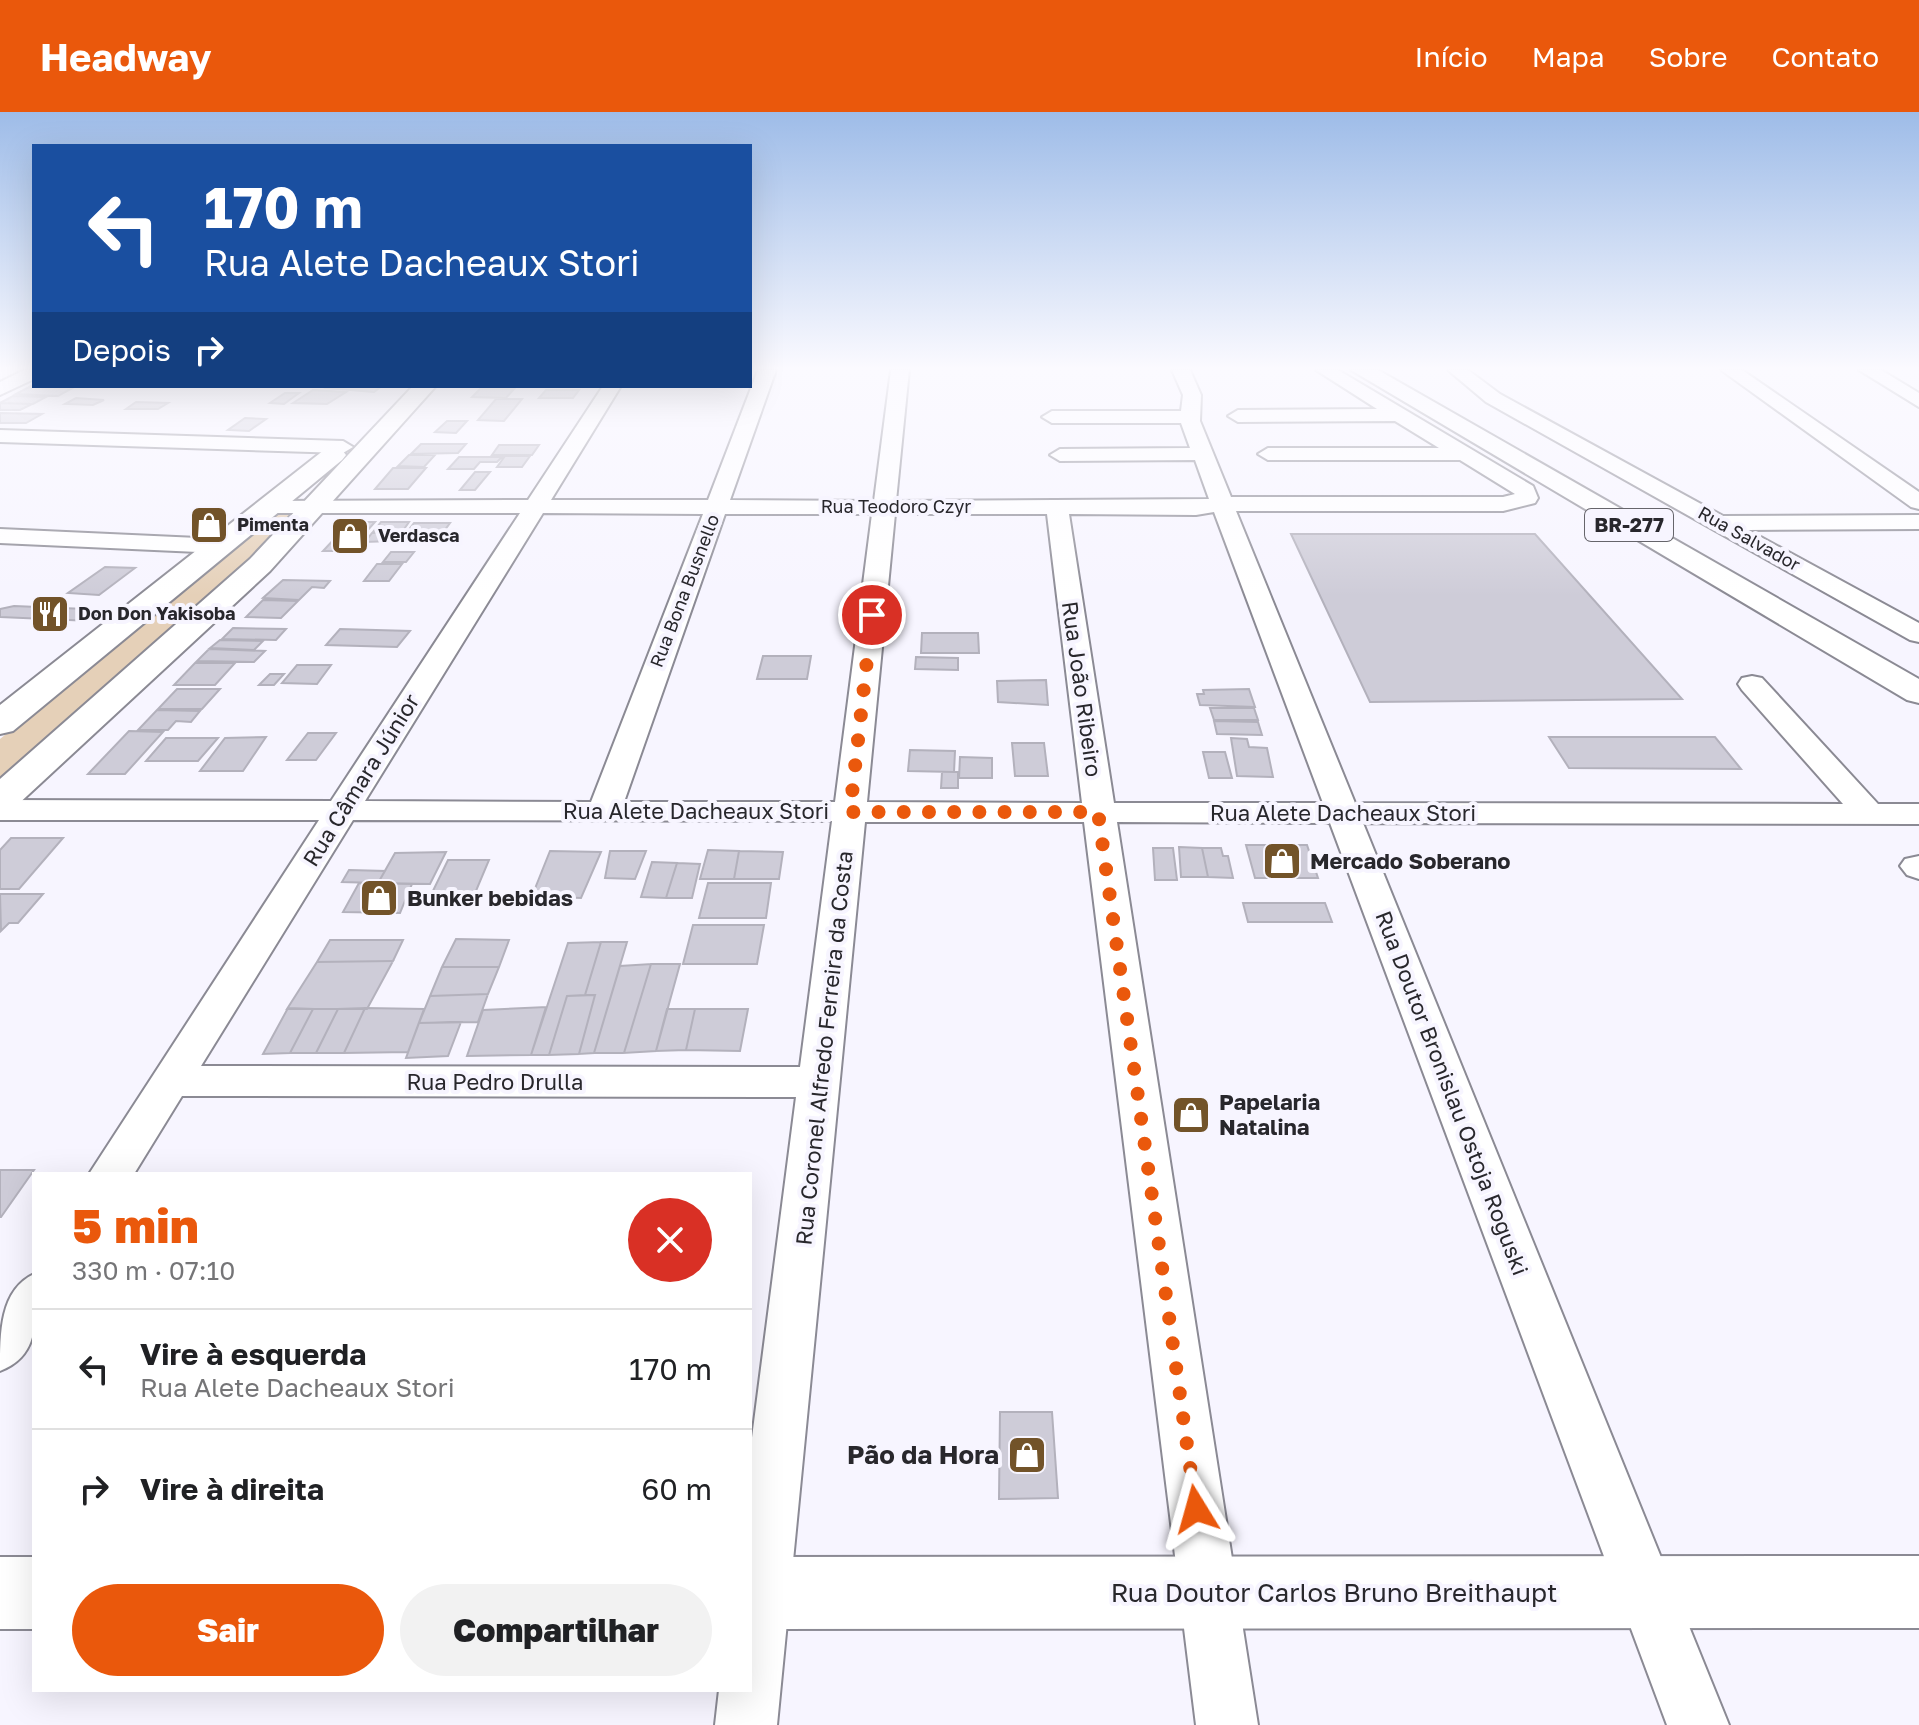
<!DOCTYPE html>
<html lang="pt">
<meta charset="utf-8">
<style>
body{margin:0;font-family:"Golos Text",sans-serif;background:#f2f2f2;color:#202124;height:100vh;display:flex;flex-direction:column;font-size:30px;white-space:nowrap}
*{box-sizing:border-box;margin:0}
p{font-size:26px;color:#757577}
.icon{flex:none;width:44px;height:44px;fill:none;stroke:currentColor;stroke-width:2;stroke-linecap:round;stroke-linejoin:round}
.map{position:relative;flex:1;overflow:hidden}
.drawer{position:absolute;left:32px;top:1060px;width:720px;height:520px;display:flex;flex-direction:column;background:#fff;border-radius:0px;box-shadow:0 8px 32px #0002}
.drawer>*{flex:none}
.banner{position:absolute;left:32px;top:32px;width:720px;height:244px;border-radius:0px;box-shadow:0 8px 32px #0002;background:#1a4fa0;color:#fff;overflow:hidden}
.pin{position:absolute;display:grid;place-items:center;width:68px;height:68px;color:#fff;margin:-34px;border:4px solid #fff;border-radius:50%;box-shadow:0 2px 8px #0007}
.me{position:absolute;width:88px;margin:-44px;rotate:352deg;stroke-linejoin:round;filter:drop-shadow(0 0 6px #0008)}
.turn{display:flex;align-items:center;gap:28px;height:168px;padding:0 40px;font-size:36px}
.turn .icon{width:104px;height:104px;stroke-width:2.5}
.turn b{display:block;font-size:56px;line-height:68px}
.then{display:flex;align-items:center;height:76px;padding:0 40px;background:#0003;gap:16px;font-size:30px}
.round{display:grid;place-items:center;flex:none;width:84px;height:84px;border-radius:42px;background:#f2f2f2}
.overview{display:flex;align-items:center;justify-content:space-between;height:136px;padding:0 40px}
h1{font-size:48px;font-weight:800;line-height:60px;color:#ea580c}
.button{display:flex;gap:16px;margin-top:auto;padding:16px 40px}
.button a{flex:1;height:92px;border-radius:48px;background:#ea580c;color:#fff;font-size:32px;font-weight:800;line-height:92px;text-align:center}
.button a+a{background:#f2f2f2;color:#202124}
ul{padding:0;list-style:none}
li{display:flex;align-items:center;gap:24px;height:120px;padding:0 40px;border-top:2px solid #e0e0e0}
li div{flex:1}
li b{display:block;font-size:30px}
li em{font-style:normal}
header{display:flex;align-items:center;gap:48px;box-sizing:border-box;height:112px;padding:0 40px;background:#ea580c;color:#fff}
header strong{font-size:38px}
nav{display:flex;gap:44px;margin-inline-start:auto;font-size:28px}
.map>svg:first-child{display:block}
</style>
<header>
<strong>Headway</strong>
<nav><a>Início</a><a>Mapa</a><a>Sobre</a><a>Contato</a></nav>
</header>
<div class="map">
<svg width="1919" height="1613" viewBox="0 0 1919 1613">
<rect width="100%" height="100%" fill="#f7f5ff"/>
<path fill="#e5d0b8" d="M278,400H301L0,676V627Z"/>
<path fill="#ceccd8" stroke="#b3b1bc" stroke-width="2" d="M33,273L34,274H76L58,284L16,282Z
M329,274H382L374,280L326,276Z
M480,277H514L506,286L472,285Z
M313,278L346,280L327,292L293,291Z
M546,278H579L573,286H539Z
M285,281H299L284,292L270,291Z
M13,284L46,285L33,292L0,291Z
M76,286L104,288L93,293L65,292Z
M496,287H522L504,309L478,308Z
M136,290L168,291L158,297H126Z
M0,292L1,291L32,292L20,298H0Z
M0,301L42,302L26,311H0Z
M245,306L266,307L249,319L228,318Z
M447,309H467L456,321L435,320Z
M421,332H466L458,341L411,342Z
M499,333H539L532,343H492Z
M409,343H435L424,355L398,354Z
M505,344H530L522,355H497Z
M459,345H502L497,350H480L474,357H448Z
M393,356H426L408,377H375Z
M475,360H490L475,378H460Z
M350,410H375L349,439H323Z
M381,410H409L402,420H373Z
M414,411H450L444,419L422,423L417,429H400Z
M400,420L393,429L365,430L372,421Z
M1291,422H1535L1682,587L1370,590Z
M391,440H414L406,450H383Z
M377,452H402L389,469H364Z
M105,455L135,456L99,483L68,481Z
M283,468L330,469L324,476L312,475L299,488L263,486Z
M263,488L298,489L281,506L246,505Z
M14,494L86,497L104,499L91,509L0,505V497Z
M233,516L286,517L276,528L222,527Z
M340,517L410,519L397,535L326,533Z
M922,521H978L979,541H921Z
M220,528L263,529L254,538L210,536Z
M209,537L265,539L254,550L197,549Z
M763,544H811L807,567H757Z
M916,545L958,546V558L915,557Z
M195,551H235L215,573H174Z
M297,553H331L317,572L282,571Z
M270,562H284L274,573H259Z
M1046,568L1048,593L998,590L997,569Z
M177,577H220L202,597H158Z
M1249,577L1255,595L1200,593L1197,582H1204L1203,578Z
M1210,596H1254L1258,608H1214Z
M157,598L200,599L191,610L176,609L168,618H138Z
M1214,609L1258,610L1262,623L1217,622Z
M129,619L163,620L125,662H88Z
M308,621H336L316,648H287Z
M266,625L243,659H200L225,626Z
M1549,625H1715L1741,657L1569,656Z
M166,626H218L198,649H146Z
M1231,626L1247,627L1249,635L1267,636L1273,665L1237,664Z
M1012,631H1044L1048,664H1015Z
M910,638L955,639L954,660L908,659Z
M1203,640H1225L1232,666H1209Z
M960,645L992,646V666H959Z
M942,660H958V676H941Z
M11,726H63L19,777H0V738Z
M1246,733H1307L1318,766H1255Z
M1179,735L1202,736L1208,765H1181Z
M1153,736H1173L1177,768H1155Z
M1202,736H1221L1223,744H1228L1233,766L1208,765Z
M708,738L739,739L734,767H700Z
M550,739L601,740L581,786L532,784Z
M610,739H646L635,767L605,766Z
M739,739L783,740L779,767H734Z
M446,740L430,772L378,771L395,741Z
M448,748H489L473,786L429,787Z
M652,750L677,751L666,786L641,785Z
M677,751L700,752L692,786H666Z
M349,758L385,759L378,771L342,770Z
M359,771L412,772L400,801L343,800Z
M708,771H771L766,806H699Z
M0,782H43L18,811H9L1,819Z
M1243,791H1325L1332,810H1248Z
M693,813H764L757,852H683Z
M456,827L509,828L499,855H442Z
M330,828H403L393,849L317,850Z
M601,830L585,883L567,884L549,943H531L568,831Z
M601,830H627L594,941L579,942L595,883H585Z
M393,849L367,897H287L317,850Z
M651,852L624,941H594L620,854Z
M651,852H680L656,939L624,941Z
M442,855H499L488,882L430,884Z
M488,882L478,910L419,911L430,884Z
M595,883L579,942L549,943L567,884Z
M546,895L531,943L467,944L483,898Z
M288,896L313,897L290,941L263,942Z
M365,896L344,941H316L338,897Z
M365,896L424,897L408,940L344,941Z
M313,897H338L316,941H290Z
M667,897H695L686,938L656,939Z
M695,897H748L740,939L686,938Z
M461,910L448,944L406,946L419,911Z
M0,1058H34L1,1105H0Z
M1000,1300H1052L1058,1386L999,1387Z"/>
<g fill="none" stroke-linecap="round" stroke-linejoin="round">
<defs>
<path id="minor" d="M24,258H34V267L0,283V270Z
M758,258H776L730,388L874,389L891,258H909L896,389L1209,387L1195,348L1060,349L1050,343L1060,337L1190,336L1181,311H1052L1042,305L1052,299H1181L1183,283L1172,258H1190L1201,283L1200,309L1231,385H1503L1515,382L1460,348H1268L1258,342L1268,336H1439L1395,309L1238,310L1228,304L1238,298L1377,297L1316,258H1338L1533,374L1538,386L1535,391L1503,399H1236L1355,691L1843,692L1742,578L1738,572L1742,566L1752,564L1762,566L1878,692H1919V712L1363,711L1729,1613H1667L1330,711L1117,710L1258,1613H1196L1084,710H865L777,1613H715L719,1578H750V1341L796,985L182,984L134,1062H89L319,708H0V688L331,689L520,401H270L262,399L259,394L262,389L528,388L603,274H621L551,388H708ZM1214,400L1323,691H1114L1069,402L1196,403ZM543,401L703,402L591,690L365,689ZM725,402H872L835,690H624ZM895,402H1047L1082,691L867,690ZM353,708L832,709L800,955L201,954Z
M1448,258H1468L1500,282L1723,404L1919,403V417L1748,418L1919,511V530L1910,528L1486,290Z
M1721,258H1742L1919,380V397L1911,395Z
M1859,258H1881L1919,281V295Z
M0,318L343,329L353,335L343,341L0,330Z
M0,417L220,427L228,429L232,434L228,439L220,441L0,431Z
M1919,744V767L1907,763L1900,754L1905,747Z
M34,1162C34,1201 44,1242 0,1259C0,1220 0,1178 34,1162Z"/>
<path id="major" d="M413,274H436L270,459L14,696L0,700V667L250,447Z
M333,335L342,338L346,343L342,348L13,619L0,622V593L324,338Z
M1919,1444V1516L750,1517V1445Z
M0,1445H34V1517H0Z"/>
<path id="highway" d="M1351,258H1378L1919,567V591L1907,588Z"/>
</defs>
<use href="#minor" stroke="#8b8a94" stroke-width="4"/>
<use href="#major" stroke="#8b8a94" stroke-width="4"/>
<use href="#highway" stroke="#8b8a94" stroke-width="4"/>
<use href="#minor" fill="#fff" fill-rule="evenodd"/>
<use href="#major" fill="#fff" fill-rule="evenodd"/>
<use href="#highway" fill="#fff" fill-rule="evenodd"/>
</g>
<linearGradient id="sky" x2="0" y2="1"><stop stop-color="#9ebce8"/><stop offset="0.53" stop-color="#fbfaff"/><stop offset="1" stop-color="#fbfaff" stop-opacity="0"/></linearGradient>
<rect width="1919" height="484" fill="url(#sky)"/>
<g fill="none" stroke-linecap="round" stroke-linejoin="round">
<path stroke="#ea580c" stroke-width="14" stroke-dasharray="0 25.2" d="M872,503L850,700H1098L1196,1397"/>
</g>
<defs>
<symbol id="shop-square" viewBox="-11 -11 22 22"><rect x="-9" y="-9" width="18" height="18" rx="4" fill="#725329" stroke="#f7f5ff"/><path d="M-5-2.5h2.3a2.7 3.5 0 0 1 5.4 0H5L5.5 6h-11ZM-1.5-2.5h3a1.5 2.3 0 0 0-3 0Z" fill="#fff"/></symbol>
<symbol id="restaurant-square" viewBox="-11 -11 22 22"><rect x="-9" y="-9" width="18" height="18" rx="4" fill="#725329" stroke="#f7f5ff"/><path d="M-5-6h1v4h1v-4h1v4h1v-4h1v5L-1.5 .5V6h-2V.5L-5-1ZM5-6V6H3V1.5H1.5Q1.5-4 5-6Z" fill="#fff"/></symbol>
</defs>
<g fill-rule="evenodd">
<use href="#shop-square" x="187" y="391" width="44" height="44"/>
<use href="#shop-square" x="328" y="402" width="44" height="44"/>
<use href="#restaurant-square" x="28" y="480" width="44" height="44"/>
<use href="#shop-square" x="1260" y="727" width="44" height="44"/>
<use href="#shop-square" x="357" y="764" width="44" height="44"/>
<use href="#shop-square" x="1169" y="981" width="44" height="44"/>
<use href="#shop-square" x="1005" y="1321" width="44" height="44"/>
</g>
<g text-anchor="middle" stroke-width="8" stroke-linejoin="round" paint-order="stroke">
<g font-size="18" fill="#28272c" stroke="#f7f5ff">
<text x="896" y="401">Rua Teodoro Czyr</text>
<text transform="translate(1749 427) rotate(29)" y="6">Rua Salvador</text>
<text transform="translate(685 479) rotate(-69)" y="6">Rua Bona Busnello</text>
</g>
<g font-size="18" font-weight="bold" fill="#28272c" stroke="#f7f5ff" text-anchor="start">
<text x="237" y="419">Pimenta</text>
<text x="378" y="430">Verdasca</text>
<text x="78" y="508">Don Don Yakisoba</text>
</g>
<rect fill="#f7f5ff" stroke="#66656b" stroke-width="2" x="1585" y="397" width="88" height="32" rx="6"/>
<g font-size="20" font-weight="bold" fill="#28272c">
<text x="1629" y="420">BR-277</text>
</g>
<g font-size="22" fill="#28272c" stroke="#f7f5ff">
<text transform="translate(1082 577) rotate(82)" y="8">Rua João Ribeiro</text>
<text transform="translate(361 668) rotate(-58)" y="8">Rua Câmara Júnior</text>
<text x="696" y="707">Rua Alete Dacheaux Stori</text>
<text x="1343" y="709">Rua Alete Dacheaux Stori</text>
<text transform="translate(824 936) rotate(-84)" y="8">Rua Coronel Alfredo Ferreira da Costa</text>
<text x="495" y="978">Rua Pedro Drulla</text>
<text transform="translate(1452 981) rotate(69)" y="8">Rua Doutor Bronislau Ostoja Roguski</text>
</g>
<g font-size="22" font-weight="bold" fill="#28272c" stroke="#f7f5ff" text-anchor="start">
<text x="1310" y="757">Mercado Soberano</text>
<text x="407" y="794">Bunker bebidas</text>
<text x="1219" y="998">Papelaria<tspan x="1219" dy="25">Natalina</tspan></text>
</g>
<g font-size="26" font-weight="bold" fill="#28272c" stroke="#f7f5ff" text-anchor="end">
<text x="999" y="1352">Pão da Hora</text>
</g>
<g font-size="26" fill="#28272c" stroke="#f7f5ff">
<text x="1334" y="1490">Rua Doutor Carlos Bruno Breithaupt</text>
</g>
</g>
</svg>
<div class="pin" style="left:872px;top:503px;background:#d93025"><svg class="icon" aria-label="arrive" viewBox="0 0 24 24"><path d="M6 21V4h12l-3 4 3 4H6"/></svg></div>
<svg class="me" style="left:1196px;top:1397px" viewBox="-20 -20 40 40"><path d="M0-17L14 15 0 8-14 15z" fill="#ea580c" stroke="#fff" stroke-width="4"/></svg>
<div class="banner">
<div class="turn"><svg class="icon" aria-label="left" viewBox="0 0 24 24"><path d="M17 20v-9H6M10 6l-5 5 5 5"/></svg><div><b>170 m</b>Rua Alete Dacheaux Stori</div></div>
<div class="then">Depois<svg class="icon" aria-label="right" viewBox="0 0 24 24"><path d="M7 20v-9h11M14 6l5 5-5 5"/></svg></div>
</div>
<section class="drawer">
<div class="overview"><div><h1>5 min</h1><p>330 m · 07:10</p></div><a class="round" style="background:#d93025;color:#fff"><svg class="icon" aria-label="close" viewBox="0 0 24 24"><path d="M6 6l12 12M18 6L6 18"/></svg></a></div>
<ul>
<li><svg class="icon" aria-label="left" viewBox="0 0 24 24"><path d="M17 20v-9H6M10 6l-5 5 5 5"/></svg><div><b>Vire à esquerda</b><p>Rua Alete Dacheaux Stori</p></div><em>170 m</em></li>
<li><svg class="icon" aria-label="right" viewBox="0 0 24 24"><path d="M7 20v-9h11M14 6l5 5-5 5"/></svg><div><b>Vire à direita</b></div><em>60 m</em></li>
</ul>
<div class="button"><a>Sair</a><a>Compartilhar</a></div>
</section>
</div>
